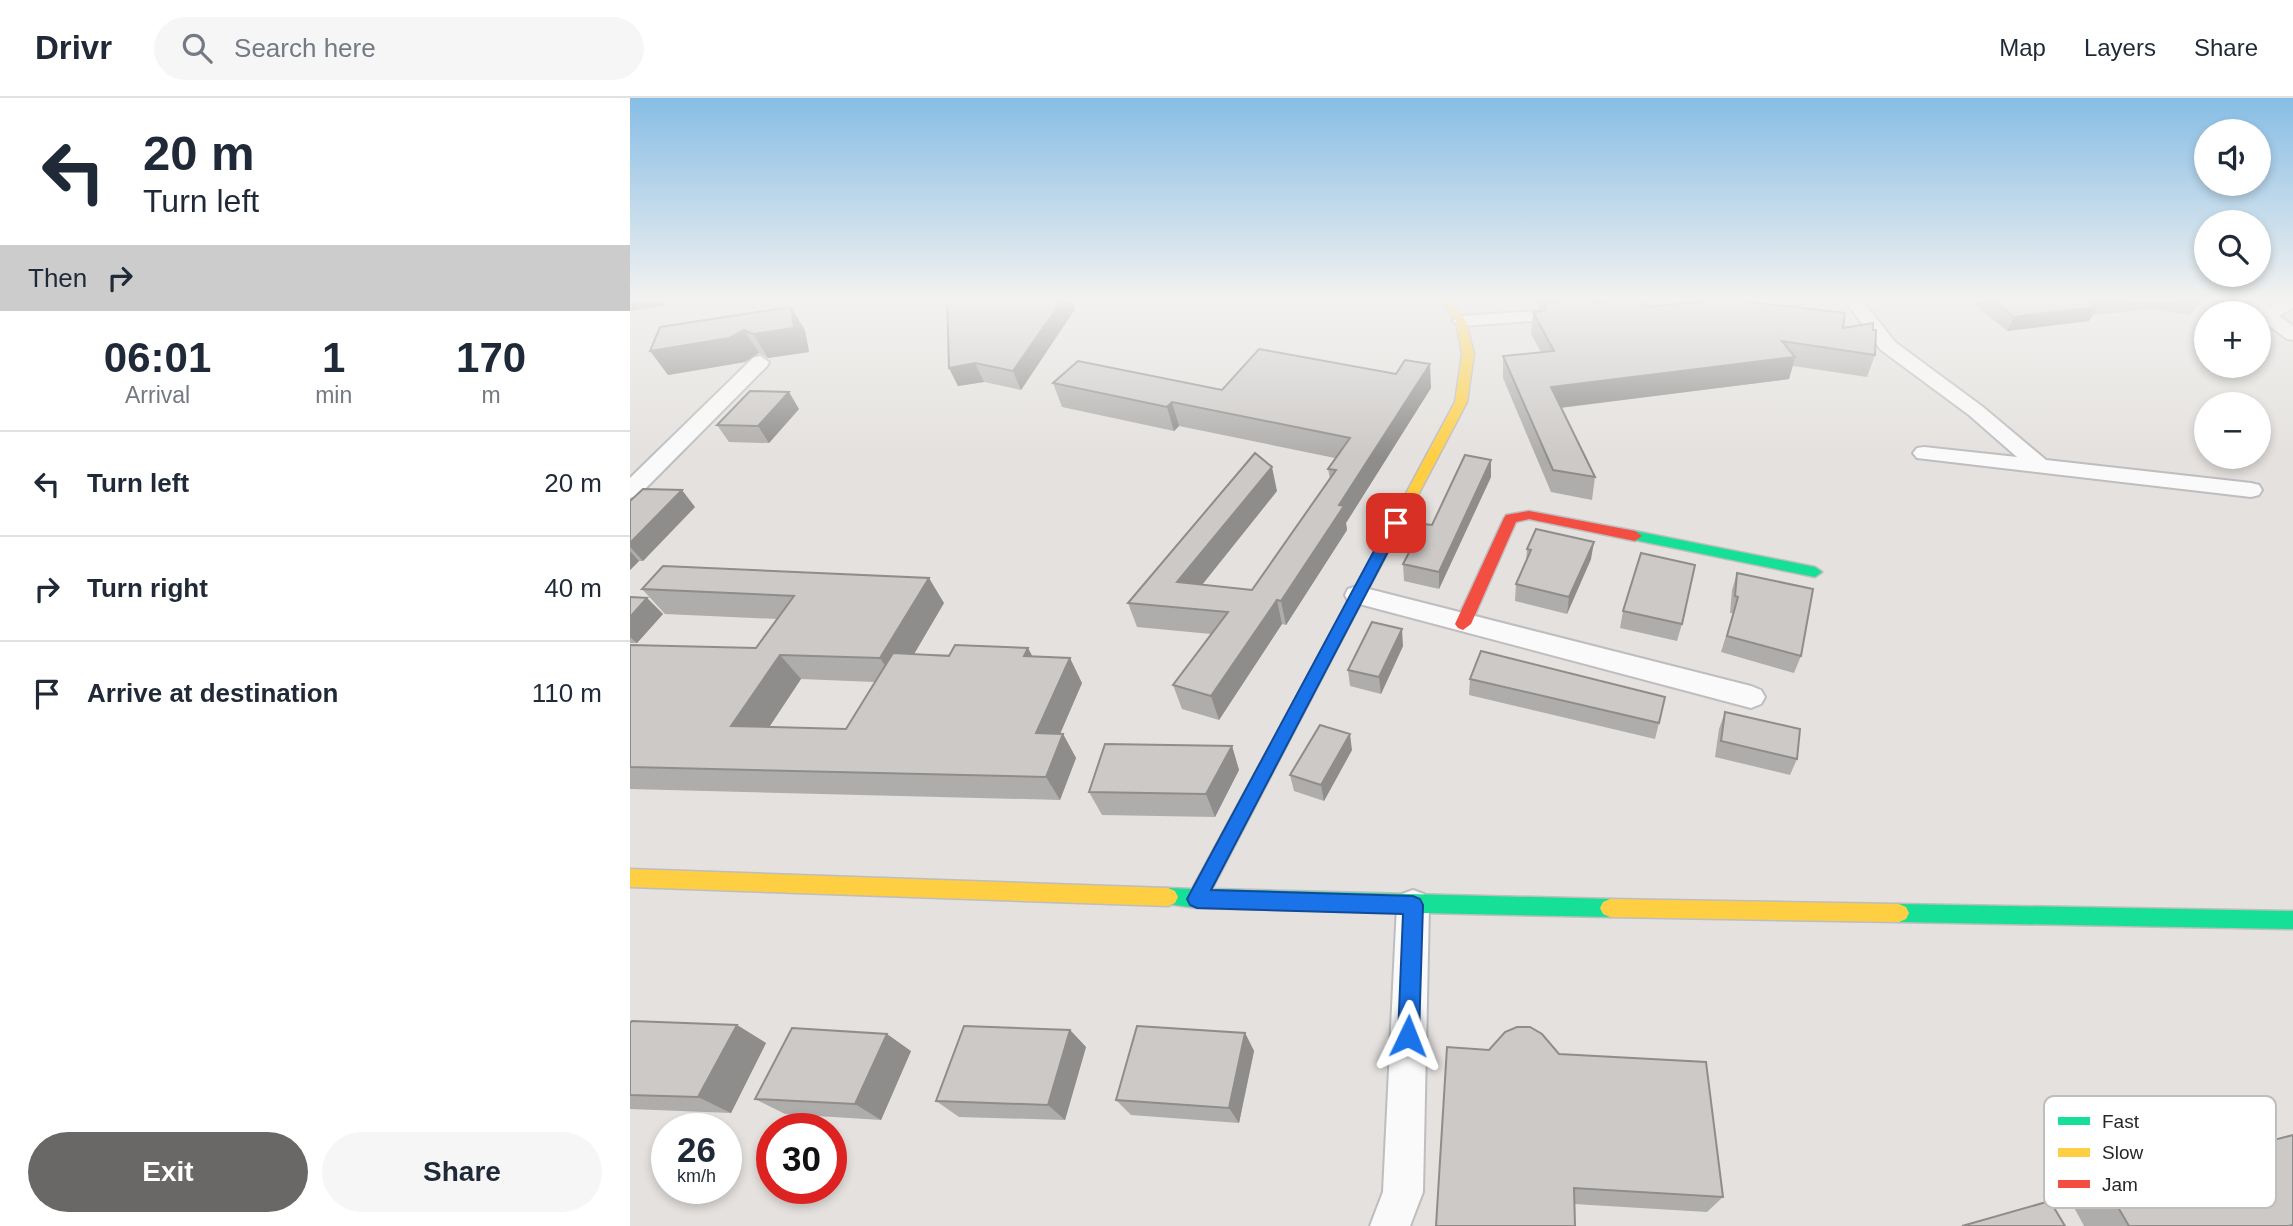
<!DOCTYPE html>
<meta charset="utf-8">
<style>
body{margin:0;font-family:Arial,sans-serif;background:#f6f6f7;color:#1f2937;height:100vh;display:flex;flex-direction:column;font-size:26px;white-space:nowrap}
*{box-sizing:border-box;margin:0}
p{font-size:23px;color:#747a83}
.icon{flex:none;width:38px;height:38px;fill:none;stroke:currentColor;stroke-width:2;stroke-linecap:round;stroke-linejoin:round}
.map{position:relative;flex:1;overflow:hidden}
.side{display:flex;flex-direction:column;background:#fff;width:630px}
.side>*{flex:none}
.banner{background:#fff;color:#1f2937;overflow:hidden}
.tools{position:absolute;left:1564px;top:21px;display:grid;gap:14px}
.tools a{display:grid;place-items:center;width:77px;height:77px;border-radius:50%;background:#fff;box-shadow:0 4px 10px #0003;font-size:35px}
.speed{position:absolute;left:21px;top:1015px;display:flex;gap:14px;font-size:35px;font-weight:700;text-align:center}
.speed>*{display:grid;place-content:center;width:91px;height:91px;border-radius:50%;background:#fff;box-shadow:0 4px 10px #0003;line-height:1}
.speed small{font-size:18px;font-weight:400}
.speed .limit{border:10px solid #d22;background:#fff;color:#111}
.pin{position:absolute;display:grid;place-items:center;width:60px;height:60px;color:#fff;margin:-30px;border-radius:14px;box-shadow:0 4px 10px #0006}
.me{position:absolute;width:77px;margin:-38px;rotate:2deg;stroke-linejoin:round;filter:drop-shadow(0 0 5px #0008)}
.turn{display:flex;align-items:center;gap:24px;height:147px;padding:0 28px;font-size:32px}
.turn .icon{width:91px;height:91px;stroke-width:2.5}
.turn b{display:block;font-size:49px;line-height:60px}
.then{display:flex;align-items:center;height:66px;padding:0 28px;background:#0003;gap:14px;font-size:26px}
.eta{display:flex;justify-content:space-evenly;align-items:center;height:119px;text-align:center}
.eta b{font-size:42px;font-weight:600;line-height:49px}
.button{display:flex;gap:14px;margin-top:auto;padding:14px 28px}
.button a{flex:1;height:80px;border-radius:42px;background:#696867;color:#fff;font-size:28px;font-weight:600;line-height:80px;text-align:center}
.button a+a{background:#f6f6f7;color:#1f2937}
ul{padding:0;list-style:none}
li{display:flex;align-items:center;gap:21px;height:105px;padding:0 28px;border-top:2px solid #e0e1e3}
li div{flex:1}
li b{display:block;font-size:26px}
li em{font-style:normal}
header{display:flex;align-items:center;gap:42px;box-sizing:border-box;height:98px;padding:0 35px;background:#fff;border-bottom:2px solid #e0e1e3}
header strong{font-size:33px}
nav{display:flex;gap:38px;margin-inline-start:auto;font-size:24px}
.search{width:490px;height:63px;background:#f6f6f7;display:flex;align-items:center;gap:18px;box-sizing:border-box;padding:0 24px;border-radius:38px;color:#747a83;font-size:26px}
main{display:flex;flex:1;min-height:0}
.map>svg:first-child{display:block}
</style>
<header>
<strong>Drivr</strong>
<div class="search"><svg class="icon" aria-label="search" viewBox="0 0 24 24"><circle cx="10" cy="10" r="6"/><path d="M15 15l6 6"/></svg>Search here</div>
<nav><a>Map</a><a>Layers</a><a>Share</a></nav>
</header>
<main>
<section class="side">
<div class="banner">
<div class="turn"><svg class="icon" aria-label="left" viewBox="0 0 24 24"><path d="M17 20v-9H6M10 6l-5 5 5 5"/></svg><div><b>20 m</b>Turn left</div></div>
<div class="then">Then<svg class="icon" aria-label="right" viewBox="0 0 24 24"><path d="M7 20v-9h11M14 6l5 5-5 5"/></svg></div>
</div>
<div class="eta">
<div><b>06:01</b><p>Arrival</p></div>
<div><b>1</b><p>min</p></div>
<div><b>170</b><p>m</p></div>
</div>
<ul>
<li><svg class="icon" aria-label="left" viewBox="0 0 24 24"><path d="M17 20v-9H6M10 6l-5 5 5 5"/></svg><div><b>Turn left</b></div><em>20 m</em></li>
<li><svg class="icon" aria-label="right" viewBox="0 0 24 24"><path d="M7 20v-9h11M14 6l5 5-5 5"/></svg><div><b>Turn right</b></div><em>40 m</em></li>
<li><svg class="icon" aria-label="arrive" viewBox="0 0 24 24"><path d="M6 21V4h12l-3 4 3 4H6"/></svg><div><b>Arrive at destination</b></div><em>110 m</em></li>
</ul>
<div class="button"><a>Exit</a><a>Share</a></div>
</section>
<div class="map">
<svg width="1663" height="1128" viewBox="0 0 1663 1128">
<rect width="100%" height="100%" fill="#e4e1de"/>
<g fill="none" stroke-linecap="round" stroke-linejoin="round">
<defs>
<path id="street" d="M1088,201H1182L1173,206L1082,210L1079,206Z
M1214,201H1231L1265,244L1353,309L1416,362L1621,385L1629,387L1632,392L1629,397L1621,399L1287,360L1283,355L1287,350L1294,349L1387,359L1339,317L1251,252Z
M1606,201H1626L1638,210L1653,201H1663V210L1649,218L1663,228V242L1657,241L1629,220V215H1623Z
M938,211L944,212L947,216L944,220L831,228L822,223L831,218Z
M130,258L139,264L137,268L8,398L0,400V380L123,260Z
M727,488L1121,588L1131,592L1135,599L1131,606L1121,610L718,503L715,497L718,491Z
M783,792L794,796L799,807L793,1094L780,1128H740L753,1094L767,807L772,796Z"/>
<path id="fast" d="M1005,433L1185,469L1192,474L1185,479L1000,441L998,438Z
M722,504L729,509L582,791L980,801L987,804L990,810L987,816L980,819L567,810L531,805L528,799L531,793L538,790L562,791L715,509Z
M1269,806L1663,813V831L1269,824L1262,821L1259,815L1262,809Z"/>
<path id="slow" d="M809,201H819L836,223L844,256L837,304L729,509L722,514L715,509L825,304L832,256L826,223Z
M0,771L538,790L545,793L548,799L545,805L538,808L0,789Z
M980,801L1269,806L1276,809L1279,815L1276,821L1269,824L980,819L973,816L970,810L973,804Z"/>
<path id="jam" d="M899,413L1005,433L1012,438L1005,443L899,421L886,424L841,526L833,532L828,530L825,526L874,420L876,417Z"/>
</defs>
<use href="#street" stroke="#bebdbf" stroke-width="4"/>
<use href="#fast" stroke="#bebdbf" stroke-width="3"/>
<use href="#slow" stroke="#bebdbf" stroke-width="3"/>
<use href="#jam" stroke="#bebdbf" stroke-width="3"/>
<use href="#street" fill="#fbfafa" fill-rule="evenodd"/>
<use href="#fast" fill="#16e098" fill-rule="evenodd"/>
<use href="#slow" fill="#ffcf43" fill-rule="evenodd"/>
<use href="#jam" fill="#f24e42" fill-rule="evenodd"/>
</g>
<path fill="#afadab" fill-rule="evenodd" d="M906,201H957L965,204L1016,209L1120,204L1213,230L1245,257L1237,279L1163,268L1159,281L931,310L965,379L962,402L921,394L873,280V258L911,254L901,236L903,214L913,213V210H909Z
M1338,201H1609L1606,205L1568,202L1569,204L1560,217L1521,211L1463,217L1459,223L1377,233Z
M445,211L391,292L354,284L328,288L319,270Z
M30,229L175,232L179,254L138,260L129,255L115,264L38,277Z
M423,285L592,292L801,290L716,425L717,432L656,527L652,526L589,622L552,611L543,587L581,536L507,529L498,505L647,393L572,487L622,492L700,381L698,371L705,360L549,328L544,333L432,309Z
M169,311L139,345L99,344L87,327Z
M861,379L809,491L774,483L773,466Z
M0,403L65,409L13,463H9L0,472Z
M897,451L961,461L937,516L885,503L886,486L896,464Z
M1107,475L1171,558L1164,575L1091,554L1103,515H1100L1102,492Z
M12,491L314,505L284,556L403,558L452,585L430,636H433L446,660L430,702L0,691V547L126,550L147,521L35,516ZM171,581L245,584L216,631L139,629Z
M0,499L17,500L33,516L7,545H0Z
M993,513L1052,526L1047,543L990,530Z
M773,548L751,596L720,588L718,572Z
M840,581L1029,625L1025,641L839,597Z
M1095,614L1167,661L1160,677L1085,659L1089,631Z
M602,648L609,672L585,719L472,717L459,694Z
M722,652L694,703L664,693L660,677Z
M0,925L107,927L136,945L101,1015L0,1011Z
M440,932L456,949L435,1022L329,1019L306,1003Z
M615,935L624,953L609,1025L501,1017L486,1002Z
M281,953L251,1022L155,1016L125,1001Z
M929,956L1093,1099L1077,1114L944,1106Z
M1475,1087L1658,1128H1454L1440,1102Z"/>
<path fill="#8f8d8b" d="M0,201H36L34,208L0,213Z
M433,201H442L445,211L391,292L383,273Z
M161,209L175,232L179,254L138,260L123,236Z
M1467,209L1459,223L1377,233L1384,219Z
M114,232L129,255L115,264L38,277L20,253Z
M1165,259L1159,281L919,311L921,289Z
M345,265L354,284L328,288L319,270Z
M800,266L801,290L716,425L717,432L656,527L651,503L709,407Z
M159,294L169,311L139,345L128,328Z
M542,304L549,328L544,333L537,309Z
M861,362V379L809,491V474Z
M642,369L647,393L555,508L547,484Z
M52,392L65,409L13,463L0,449V445Z
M964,444L961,461L937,516L939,499Z
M0,453L9,463L0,472Z
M299,480L314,505L267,585L250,560Z
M17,500L33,516L7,545L0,539V519Z
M647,502L652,526L589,622L581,598Z
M772,531L773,548L751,596L749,579Z
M398,550L411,574L394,558Z
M150,557L171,581L124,652L101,628Z
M440,560L452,585L420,659L406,635Z
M433,636L446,660L430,702L416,679Z
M720,636L722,652L694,703L691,687Z
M602,648L609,672L585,719L576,696Z
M107,927L136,945L101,1015L68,999Z
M440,932L456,949L435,1022L418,1007Z
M615,935L624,953L609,1025L599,1010Z
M257,936L281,953L251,1022L225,1006Z"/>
<path fill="#ccc9c7" stroke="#8f8d8b" stroke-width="2" d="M317,201H433L383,273L345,265L319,270Z
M964,201L965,204L995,201H1011L1016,209L1097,201H1118L1120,204L1215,215L1213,230L1243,225V232H1246L1245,257L1152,243L1165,259L921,289L965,379L923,372L873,258L924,253L903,214L916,212L914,204Z
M1361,201H1496L1460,204L1467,209L1384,219Z
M1550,201H1568L1569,204Z
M161,209L164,230L123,236L114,232L99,240L20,253L30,229Z
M629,251L766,276L775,262L800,266L709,407L714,408L651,503L647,502L581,598L543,587L598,514L498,505L625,355L642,369L547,484L622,492L706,372L698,371L720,340L542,304L537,309L423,285L448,263L592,292Z
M120,293L159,294L128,328L87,327Z
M835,357L861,362L809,474L773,466L794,426L802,427Z
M13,391L52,392L0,445V403Z
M906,431L964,444L939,499L886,486L901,452L897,451Z
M1011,455L1065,467L1052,526L993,513Z
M33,468L299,480L250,560L150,557L101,628L216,631L263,555L319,558L325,547L398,550L394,558L440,560L406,635L433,636L416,679L0,669V547L126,550L164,498L12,491Z
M1107,475L1183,491L1171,558L1097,538L1108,499L1105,498Z
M0,499L17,500L0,519Z
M742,524L772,531L749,579L718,572Z
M851,553L1035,599L1029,625L840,581Z
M1095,614L1170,631L1167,661L1091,643Z
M690,627L720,636L691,687L660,677Z
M475,646L602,648L576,696L459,694Z
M2,923L107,927L68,999L0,997V925Z
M334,928L440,932L418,1007L306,1003Z
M507,928L615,935L599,1010L486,1002Z
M887,929H900L912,936L929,956L1076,964L1093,1099L944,1090L945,1128H806L817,949L859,952L875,934Z
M162,930L257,936L225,1006L125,1001Z
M1663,1037V1127L1658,1128H1499L1475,1087Z
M1420,1103L1435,1128H1332Z"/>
<linearGradient id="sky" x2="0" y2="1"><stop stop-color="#87bde5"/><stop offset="0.56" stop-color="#f3f2f0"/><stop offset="1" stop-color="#f3f2f0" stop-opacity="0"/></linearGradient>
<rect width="1663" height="359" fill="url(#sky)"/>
<path fill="#1a73e8" stroke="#114b97" stroke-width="2" d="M766,420L773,425L581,792L783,798L790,801L793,807L789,938L786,946L778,949L771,946L768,938L773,816L567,810L560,807L557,801L759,425Z"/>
<rect x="1414" y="998" width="232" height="112" rx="10" fill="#fff" stroke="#bebebe" stroke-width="2"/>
<rect x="1428" y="1019" width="32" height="8" fill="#16e098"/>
<rect x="1428" y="1050" width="32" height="9" fill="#ffcf43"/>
<rect x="1428" y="1082" width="32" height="8" fill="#f24e42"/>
<g font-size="19" fill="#272727">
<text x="1472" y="1030">Fast</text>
<text x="1472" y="1061">Slow</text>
<text x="1472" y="1093">Jam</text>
</g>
</svg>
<div class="tools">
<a><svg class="icon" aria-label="sound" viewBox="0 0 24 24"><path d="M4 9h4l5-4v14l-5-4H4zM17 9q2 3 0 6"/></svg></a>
<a><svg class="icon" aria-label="search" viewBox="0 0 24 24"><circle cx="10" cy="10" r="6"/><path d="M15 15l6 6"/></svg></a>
<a>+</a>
<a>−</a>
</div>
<div class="speed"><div>26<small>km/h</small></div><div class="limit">30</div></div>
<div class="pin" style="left:766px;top:425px;background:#d93025"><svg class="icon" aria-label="arrive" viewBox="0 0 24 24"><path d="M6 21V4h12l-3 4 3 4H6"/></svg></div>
<svg class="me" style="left:778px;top:938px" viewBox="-20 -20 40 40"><path d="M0-17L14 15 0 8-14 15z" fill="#1a73e8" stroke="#fff" stroke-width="4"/></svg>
</div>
</main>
